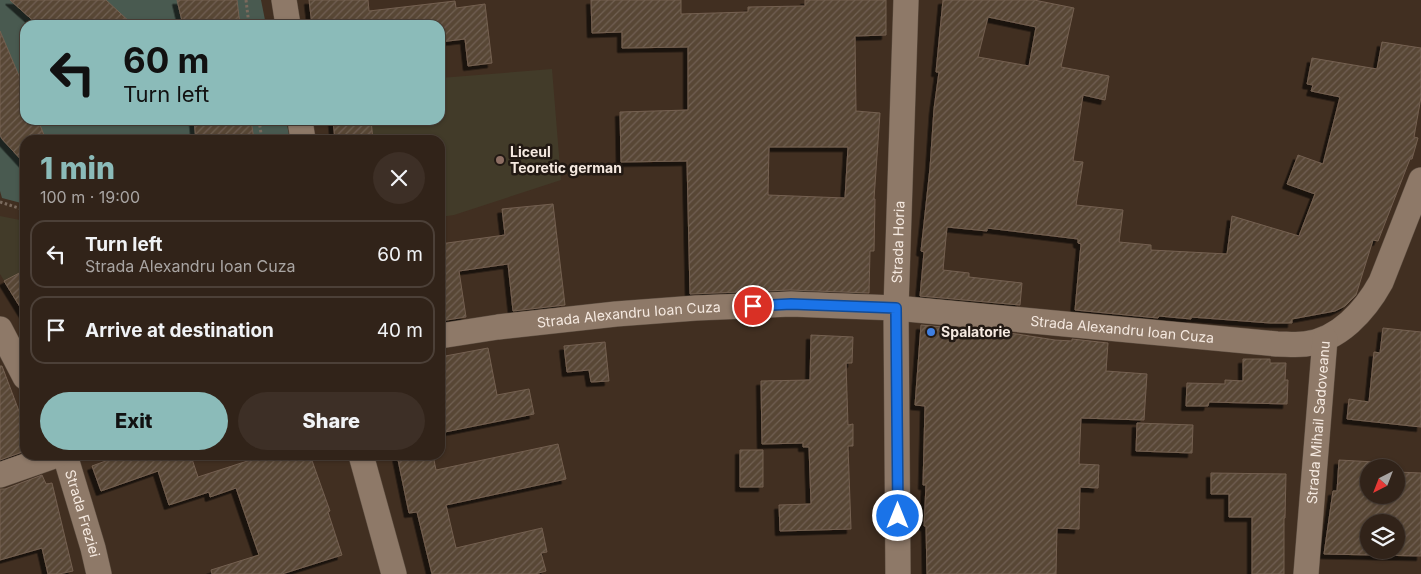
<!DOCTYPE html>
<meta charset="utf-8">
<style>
body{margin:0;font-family:Inter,sans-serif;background:#3d2f26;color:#f1f3f6;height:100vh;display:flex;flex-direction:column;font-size:19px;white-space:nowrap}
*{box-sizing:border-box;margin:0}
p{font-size:16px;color:#a8a4a2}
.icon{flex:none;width:28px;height:28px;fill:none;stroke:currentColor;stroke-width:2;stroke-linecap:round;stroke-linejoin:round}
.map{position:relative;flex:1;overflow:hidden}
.details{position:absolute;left:20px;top:135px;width:425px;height:325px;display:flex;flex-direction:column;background:#312319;border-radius:15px;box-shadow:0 1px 4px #0004,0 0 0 1px #4c4038}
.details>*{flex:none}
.banner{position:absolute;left:20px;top:20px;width:425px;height:105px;border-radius:15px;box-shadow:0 1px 4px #0004,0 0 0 1px #4c4038;background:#8bbbb9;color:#111;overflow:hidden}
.needle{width:32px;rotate:222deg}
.fabs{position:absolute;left:1360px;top:459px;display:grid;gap:10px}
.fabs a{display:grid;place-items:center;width:45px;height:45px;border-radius:50%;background:#312319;box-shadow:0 1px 4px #0004,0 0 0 1px #4c4038;font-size:25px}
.pin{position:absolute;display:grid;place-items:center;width:42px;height:42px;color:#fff;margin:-21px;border:2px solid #fff;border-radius:50%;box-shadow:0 1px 5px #0007}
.me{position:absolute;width:55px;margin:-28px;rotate:0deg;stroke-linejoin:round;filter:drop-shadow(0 0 4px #0008)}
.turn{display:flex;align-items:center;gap:18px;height:105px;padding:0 20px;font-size:22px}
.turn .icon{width:65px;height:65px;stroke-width:2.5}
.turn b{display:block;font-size:35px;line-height:42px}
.round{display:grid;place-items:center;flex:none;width:52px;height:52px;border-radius:26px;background:#3d2f26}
.summary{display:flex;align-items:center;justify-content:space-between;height:85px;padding:0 20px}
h1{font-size:30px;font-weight:800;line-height:38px;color:#8bbbb9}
.primary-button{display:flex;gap:10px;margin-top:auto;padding:10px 20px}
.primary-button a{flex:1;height:58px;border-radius:30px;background:#8bbbb9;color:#111;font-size:20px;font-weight:800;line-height:58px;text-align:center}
.primary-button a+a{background:#3d2f26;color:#f1f3f6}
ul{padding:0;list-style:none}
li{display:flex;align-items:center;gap:15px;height:68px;margin:0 10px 8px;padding:0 10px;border:2px solid #4c4038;border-radius:15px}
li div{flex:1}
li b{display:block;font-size:19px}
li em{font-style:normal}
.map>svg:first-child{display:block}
</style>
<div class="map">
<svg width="1421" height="574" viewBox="0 0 1421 574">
<defs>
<pattern id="building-hatch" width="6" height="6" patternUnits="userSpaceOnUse" patternTransform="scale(1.25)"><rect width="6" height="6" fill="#584636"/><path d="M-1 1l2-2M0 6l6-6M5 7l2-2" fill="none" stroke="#716153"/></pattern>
<filter id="shadow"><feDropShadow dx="-4.5" dy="4.5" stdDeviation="0" flood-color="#0009"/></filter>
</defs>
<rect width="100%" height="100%" fill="#412f21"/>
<path fill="#423b29" d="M552,69L561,180L454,215L440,217V140H335L333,120H440V78Z
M0,216L25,221V315L0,274Z"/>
<path fill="#495a50" d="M0,0H261L266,25H25V120H286L290,140H25V204L2,198L0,191Z"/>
<path fill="url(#building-hatch)" stroke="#746050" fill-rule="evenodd" filter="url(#shadow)" d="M10,0H106L133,25H38Z
M177,0H237L240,25H183Z
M309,0H368L369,11L455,1L456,8L485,4L492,63L468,66L465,39L440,42V25H312Z
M591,0H681V14L748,12V7L805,6V0H886V35L855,36L856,111L880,113L874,199H875L874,251H870L869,293L790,290L690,294L687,161L621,162L620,112L688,110V47L622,48V32L592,33ZM769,147H848L845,198L768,195Z
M943,0H1034L1074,8L1061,67L1109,76L1105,100L1083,95L1073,161L1083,162L1076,205L1123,210L1119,242L1151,245V250L1227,254L1232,216L1299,236L1315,194L1287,184L1298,155L1323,164L1340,97L1311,91L1313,85L1307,84L1312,58L1377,69L1382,42L1421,48V97L1414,137L1418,138L1412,159H1410L1378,241L1373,240L1356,295L1345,306L1335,311L1292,319V323H1270L1191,317V319L1159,316L1158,318L1075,310L1081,244L1078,243V239L987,228V231L947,227L943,270L969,273V277L1022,283L1020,305L920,296L924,252L921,251L930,168L934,109L939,72H936ZM988,17L1036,27L1029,66L978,57Z
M0,31L25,90V120H38L46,140H25V164L2,139L0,135Z
M194,120H251L254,140H196Z
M333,120H371L373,140H335Z
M553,204L565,305L513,311L508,264L459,271L466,317L440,321V244L505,235L502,209Z
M25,270V315L4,281Z
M921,325L1017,334L1055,340L1072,341V339L1108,343L1106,371L1147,374L1144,420L1081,418L1079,464L1099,465L1098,488L1080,487L1079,529L1057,528L1056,574H927L926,526H924L926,485H923L925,406L915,405Z
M1383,328L1421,332V427L1347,419L1349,399L1369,402L1374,352L1380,353Z
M811,335L853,337L852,363H846L848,425L853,424V446H848L851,529L780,531L779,505L811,504L809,447H803V443L762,444L761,381L810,380Z
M605,342L609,381L591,382L589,370L567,372L564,346Z
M488,348L497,395L529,389L534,414L440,433V357Z
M1243,359H1270V363H1286L1285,380H1288L1287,404L1209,402L1208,406H1186L1187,383L1225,384V380L1243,381Z
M0,366H2L25,427V451L0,460Z
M1137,423L1193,425L1192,453L1136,451Z
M558,444L566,479L446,505L456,548L542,528L547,552L541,553L546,571L535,574H432L417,512L409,513L397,455H433L436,470Z
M740,450H763V487H740Z
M122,455H196L197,458L192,459L198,477L266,455H310L330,511L328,512L342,555L282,574H212L211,570L259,555L236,488L210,497L209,492L169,505L158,471L101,491L92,466Z
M1339,460L1375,462V468H1369V495H1396V472L1421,473V556L1324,554L1333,491H1337ZM1369,522H1396V550H1369Z
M1211,473L1286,474L1285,518H1284V574H1252V517H1229V494H1211Z
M42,475L46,484L52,483L73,571L59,574H48L42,548L0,560V489H5Z"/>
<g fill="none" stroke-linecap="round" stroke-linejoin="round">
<defs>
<g id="street">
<path d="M284,0L288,25"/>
<path d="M300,120L303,140"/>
<path d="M0,329L25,377"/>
<path id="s1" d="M440,336L498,327L616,314L696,308L791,304L896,308L1277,344C1286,344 1296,345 1305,344C1339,340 1365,311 1381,282L1421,180"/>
<path id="s2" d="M65,455L93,548L99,574"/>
<path d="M361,455L394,574"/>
<path d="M0,475L57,455"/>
<path id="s3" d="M898,574L896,308L906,0"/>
<path id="s4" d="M1306,574L1325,339"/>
</g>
</defs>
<use href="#street" stroke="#5d4e41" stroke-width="26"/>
<path stroke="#7a6a5d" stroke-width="3" stroke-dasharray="2.5 2.5" stroke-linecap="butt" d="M246,0L249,25
M259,120L262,140
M0,202L25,210"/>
<use href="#street" stroke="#8e7968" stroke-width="25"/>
</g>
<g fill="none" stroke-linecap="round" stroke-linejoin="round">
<defs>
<path id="route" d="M753,306L791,304L896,308L898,516"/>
</defs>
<use href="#route" stroke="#114b97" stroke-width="12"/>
<use href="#route" stroke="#1a73e8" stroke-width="9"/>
</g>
<circle fill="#8d6e63" stroke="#221913" stroke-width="2" cx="500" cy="160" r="5"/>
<circle fill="#3f7fe0" stroke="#221913" stroke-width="2" cx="931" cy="332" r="5"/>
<g text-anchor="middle" stroke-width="5" stroke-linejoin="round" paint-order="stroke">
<g font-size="14" font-weight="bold" fill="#f5e9e0" stroke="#221913" text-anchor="start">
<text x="510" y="157">Liceul<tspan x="510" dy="16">Teoretic german</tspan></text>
<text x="941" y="337">Spalatorie</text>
</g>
<g font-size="14" fill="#f5e9e0" stroke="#221913">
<text dy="5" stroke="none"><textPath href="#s3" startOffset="332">Strada Horia</textPath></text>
<text dy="5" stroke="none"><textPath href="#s1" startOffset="190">Strada Alexandru Ioan Cuza</textPath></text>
<text dy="5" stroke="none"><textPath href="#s1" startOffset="685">Strada Alexandru Ioan Cuza</textPath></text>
<text dy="5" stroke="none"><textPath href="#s4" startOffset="152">Strada Mihail Sadoveanu</textPath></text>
<text dy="5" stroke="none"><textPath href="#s2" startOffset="61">Strada Freziei</textPath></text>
</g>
</g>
</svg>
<div class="fabs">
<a><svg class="needle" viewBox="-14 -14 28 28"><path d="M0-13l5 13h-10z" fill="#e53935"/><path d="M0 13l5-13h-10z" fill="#a8a4a2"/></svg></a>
<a><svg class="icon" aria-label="layers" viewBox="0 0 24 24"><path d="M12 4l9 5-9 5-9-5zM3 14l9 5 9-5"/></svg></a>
</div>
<div class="pin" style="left:753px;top:306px;background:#d93025"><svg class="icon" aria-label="arrive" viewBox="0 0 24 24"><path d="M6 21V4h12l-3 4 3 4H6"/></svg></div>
<svg class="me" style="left:898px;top:516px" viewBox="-20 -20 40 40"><circle r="17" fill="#1a73e8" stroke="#fff" stroke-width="3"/><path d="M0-11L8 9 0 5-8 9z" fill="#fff"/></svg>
<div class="banner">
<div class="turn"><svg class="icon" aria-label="left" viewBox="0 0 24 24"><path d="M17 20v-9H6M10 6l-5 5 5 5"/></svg><div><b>60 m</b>Turn left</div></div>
</div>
<section class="details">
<div class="summary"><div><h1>1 min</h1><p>100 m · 19:00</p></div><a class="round"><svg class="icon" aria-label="close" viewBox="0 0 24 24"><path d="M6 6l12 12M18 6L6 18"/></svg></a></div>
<ul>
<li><svg class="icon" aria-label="left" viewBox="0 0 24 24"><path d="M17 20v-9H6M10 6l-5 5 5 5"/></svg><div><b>Turn left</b><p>Strada Alexandru Ioan Cuza</p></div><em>60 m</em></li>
<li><svg class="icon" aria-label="arrive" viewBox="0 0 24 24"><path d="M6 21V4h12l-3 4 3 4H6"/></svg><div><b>Arrive at destination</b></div><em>40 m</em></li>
</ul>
<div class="primary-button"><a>Exit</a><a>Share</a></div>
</section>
</div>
